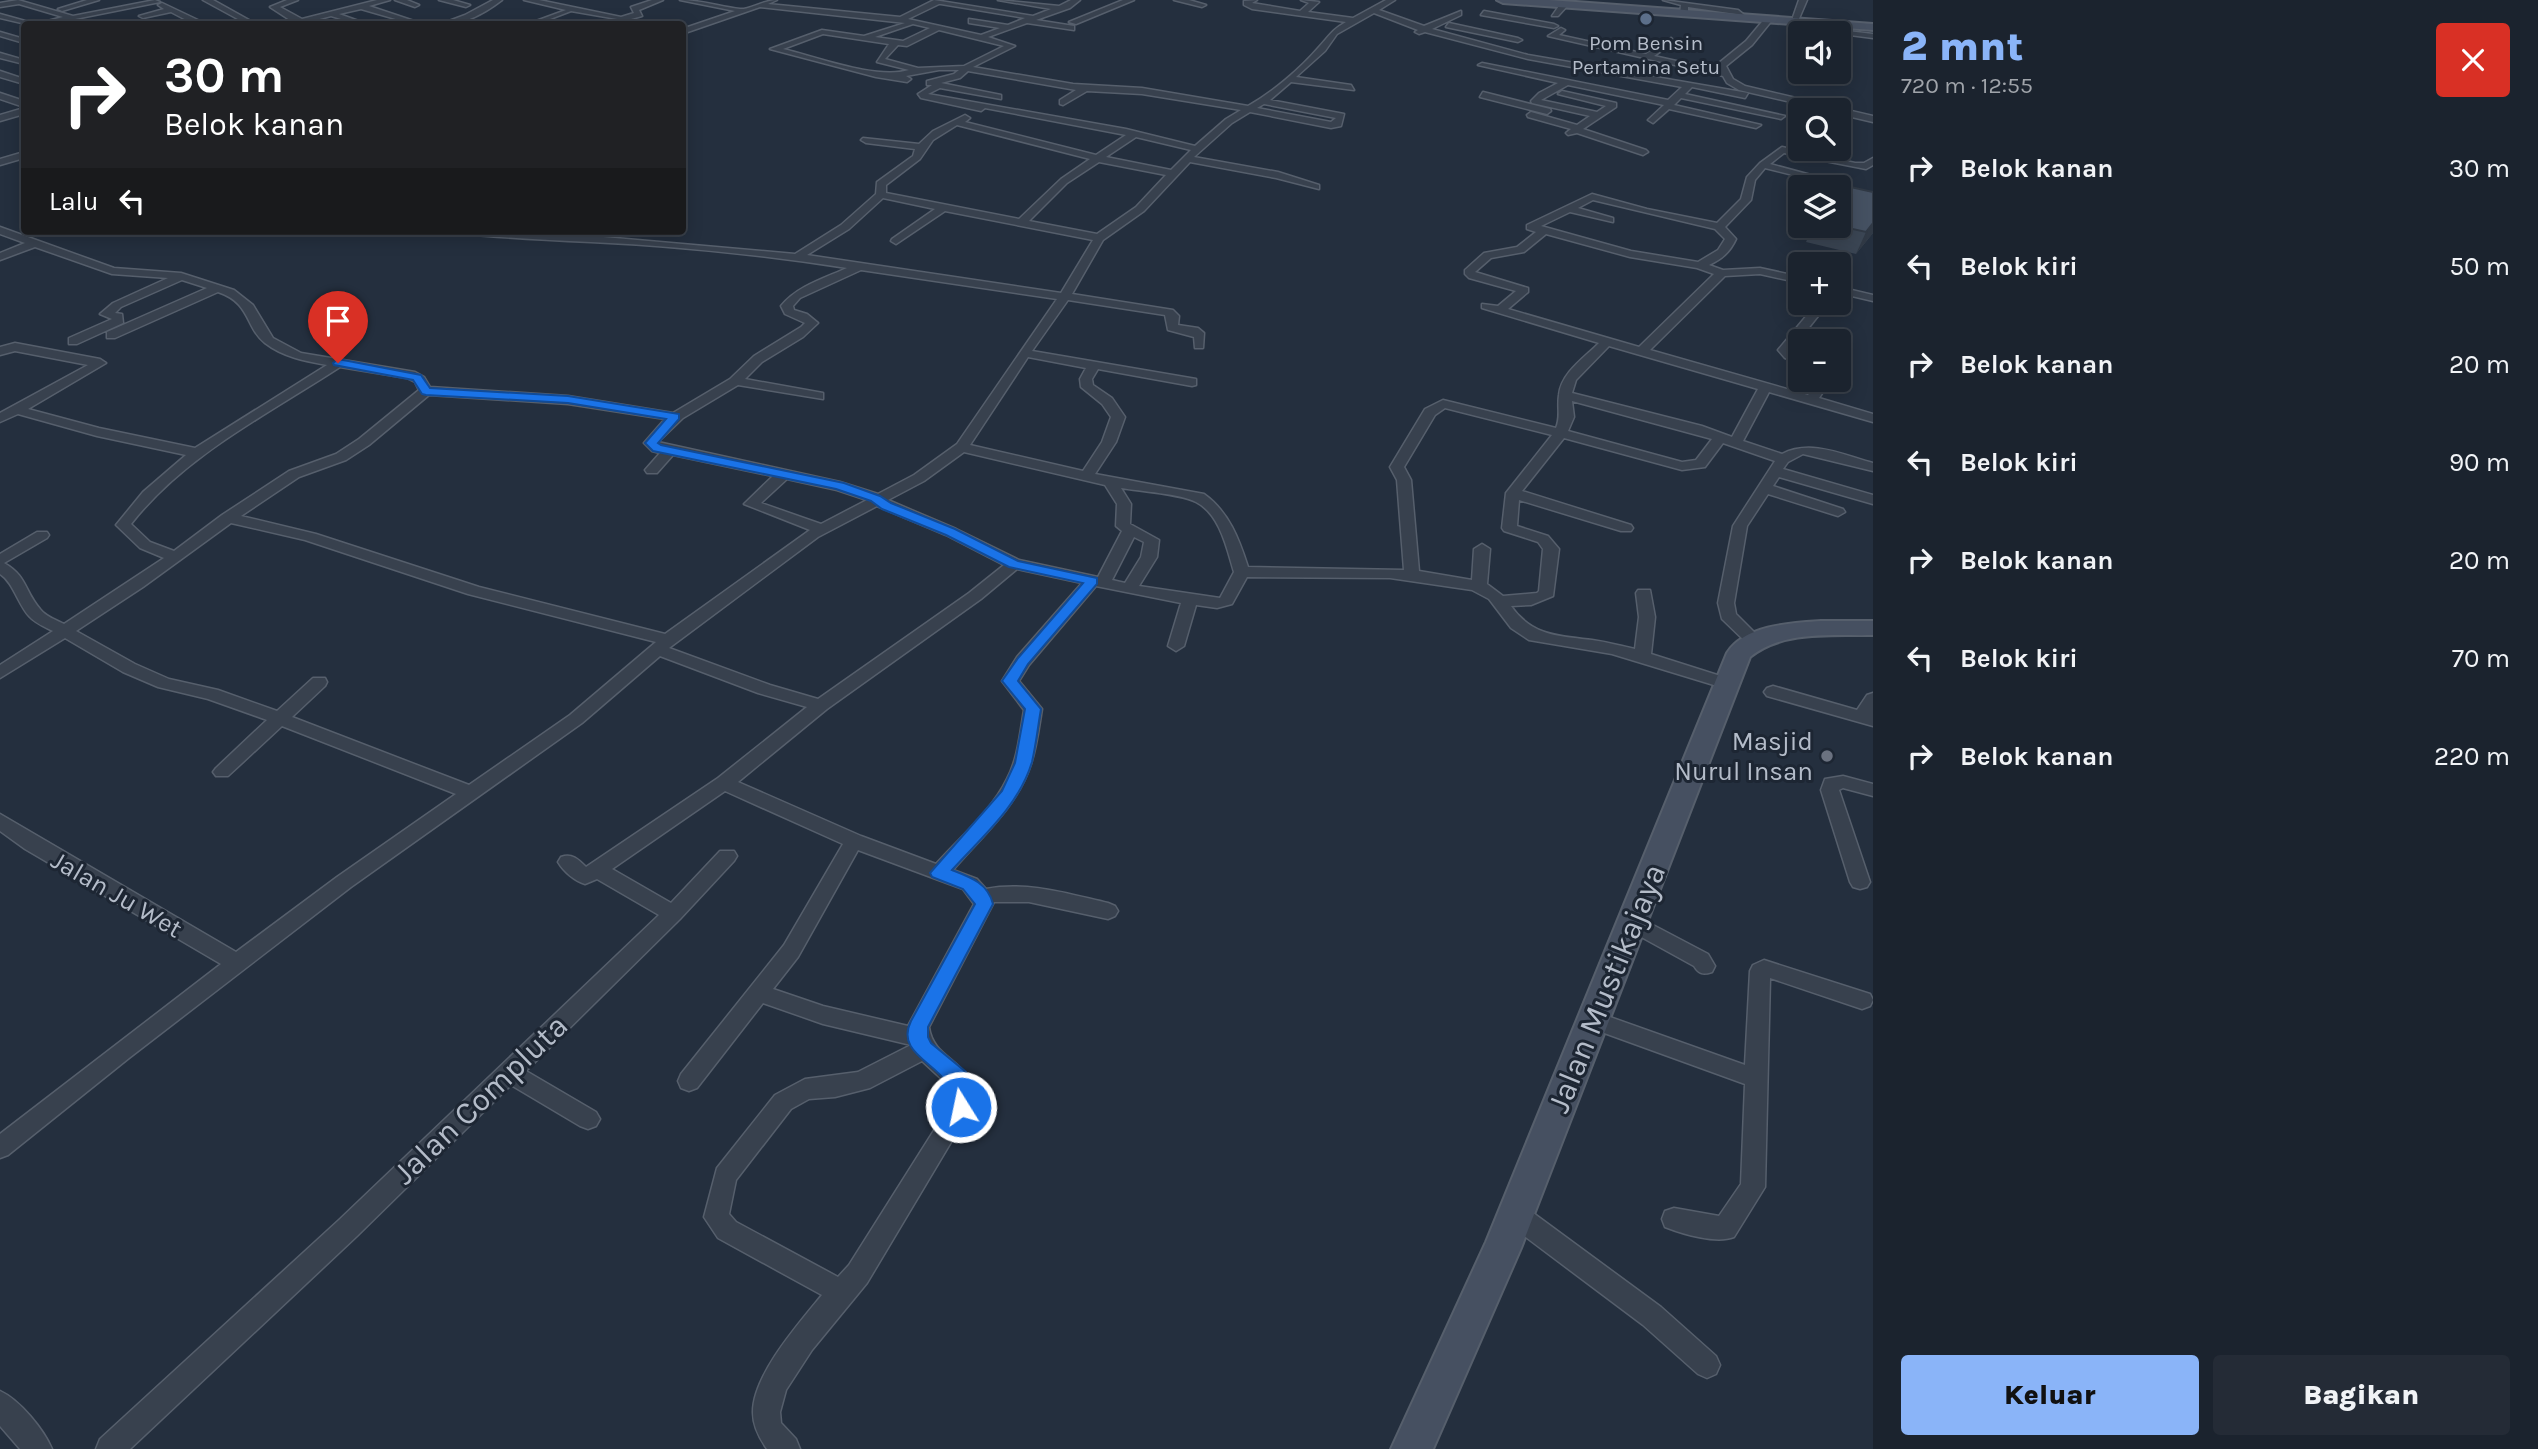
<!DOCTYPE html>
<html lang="id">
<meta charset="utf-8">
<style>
body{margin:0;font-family:Karla,sans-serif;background:#242b36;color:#f1f3f6;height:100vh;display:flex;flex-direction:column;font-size:26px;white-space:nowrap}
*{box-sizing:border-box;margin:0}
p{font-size:23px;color:#a0a4aa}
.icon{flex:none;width:38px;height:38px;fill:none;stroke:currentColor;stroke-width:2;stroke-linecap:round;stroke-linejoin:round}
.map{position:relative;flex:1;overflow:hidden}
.drawer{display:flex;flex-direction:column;background:#1b232e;width:665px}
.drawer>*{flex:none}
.banner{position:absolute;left:21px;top:21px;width:665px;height:214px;border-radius:7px;box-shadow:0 4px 18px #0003,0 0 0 2px #39404a;background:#202124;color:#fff;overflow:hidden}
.buttons{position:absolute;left:1788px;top:21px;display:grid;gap:14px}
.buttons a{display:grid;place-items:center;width:63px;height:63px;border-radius:7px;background:#1b232e;box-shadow:0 4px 18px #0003,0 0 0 2px #39404a;font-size:35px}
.pin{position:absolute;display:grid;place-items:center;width:60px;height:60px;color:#fff;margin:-72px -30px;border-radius:50% 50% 50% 0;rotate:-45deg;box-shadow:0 0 7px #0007}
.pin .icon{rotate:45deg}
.me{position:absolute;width:77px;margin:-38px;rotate:350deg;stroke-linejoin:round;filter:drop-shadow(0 0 5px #0008)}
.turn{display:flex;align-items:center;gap:24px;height:147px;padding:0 28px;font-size:32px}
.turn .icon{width:91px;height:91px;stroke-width:2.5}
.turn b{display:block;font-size:49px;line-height:60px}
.then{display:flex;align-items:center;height:66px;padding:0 28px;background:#0003;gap:14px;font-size:26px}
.round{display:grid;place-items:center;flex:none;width:74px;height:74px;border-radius:7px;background:#242b36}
.headline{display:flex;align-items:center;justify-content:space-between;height:119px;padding:0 28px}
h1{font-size:42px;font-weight:800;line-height:52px;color:#8ab4f8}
.primary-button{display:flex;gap:14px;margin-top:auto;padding:14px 28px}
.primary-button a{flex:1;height:80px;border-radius:7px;background:#8ab4f8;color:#111;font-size:28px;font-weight:800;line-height:80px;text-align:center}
.primary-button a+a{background:#242b36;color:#f1f3f6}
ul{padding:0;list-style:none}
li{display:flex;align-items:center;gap:21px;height:98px;padding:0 28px}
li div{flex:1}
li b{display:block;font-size:26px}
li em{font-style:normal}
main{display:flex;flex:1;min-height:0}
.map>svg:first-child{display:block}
</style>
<main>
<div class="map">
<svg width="1873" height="1449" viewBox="0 0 1873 1449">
<rect width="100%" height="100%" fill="#242f3e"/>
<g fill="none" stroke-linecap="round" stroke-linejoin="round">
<defs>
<path id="minor" d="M18,0L73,16L155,0L160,2L50,24H26L0,18V14L36,24L63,17L19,4L0,7V3Z
M87,0H99L62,11L58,9Z
M203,0H213L256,24H247Z
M287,0H298L280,7L302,19L377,0H390L369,6L417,22L413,24L361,9L339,14L367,24H358L331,16L308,22L309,24H296L270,7Z
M395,0H407L419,5L415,7Z
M439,0H453L470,5L466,7Z
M493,0H502C485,13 462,26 441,24L465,15Z
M524,0H539L621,17L634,13L631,7L652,0H663L639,10L642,16L631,19L646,24L571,11L537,24H528L566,10Z
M680,0C701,0 721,7 740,9C749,10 764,0 777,0L768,4L900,17L934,0L1033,16L1051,9L998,0L1059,6L1071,0H1080L1070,8L1036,20L1074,26V30L1027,23L988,37L1015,46L973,67L1073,84L1142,88L1248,106C1273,92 1300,69 1319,47C1329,36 1333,29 1346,22L1252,9L1244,5V1L1257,0L1252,3L1300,11L1309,3L1301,0L1319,2L1308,12L1353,18L1386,0H1395L1379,10L1424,26L1461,11V15L1432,29L1528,55L1748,93L1745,98L1692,87L1685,94L1785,116L1781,119L1681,98L1674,105L1761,125L1756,128L1669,109L1653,123L1648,120L1664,105L1568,85L1541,100L1597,112L1606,106L1558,94L1562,91L1616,103V107L1583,129L1646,150L1648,152L1643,155L1577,133L1568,135L1566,133L1571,129L1528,117L1527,115L1531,112L1577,125L1590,116L1532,103L1531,101L1539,93L1558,83L1478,65L1482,63L1668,100L1682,87L1528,59L1425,32L1419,34L1415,32L1418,30L1374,13L1337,34L1325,51L1296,77L1351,85L1354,90L1291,82L1270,100L1344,114L1341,126L1331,128L1250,112L1232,123L1194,157L1278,172L1319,185V189L1276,178L1190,162L1144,211L1103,240L1072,294L1173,310L1179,316L1178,325L1198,328L1204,333L1203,348H1195L1194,337L1168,330L1165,315L1068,300L1032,351L1196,379V385L1192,386L1098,369L1092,379L1093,385L1112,398L1125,417L1116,442L1095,474L1204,494C1229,512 1239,539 1248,567L1404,570L1397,480L1390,467L1425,409L1443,400L1556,428C1561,416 1557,408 1559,395C1561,373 1584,358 1599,343L1482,308V304L1498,306L1516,291L1469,278L1465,274V270L1484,253L1517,247L1536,232L1527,229V225L1592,194L1647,209L1717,223L1741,199L1747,177L1760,163L1782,147L1855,163H1864L1873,158V165L1866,169L1784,153L1770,164L1822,178L1817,181L1765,168L1755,180L1751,200L1725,227L1736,239C1730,252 1722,259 1709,265L1723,270L1760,268L1801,277V283L1760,274L1725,276L1650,350L1808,395L1819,380H1831L1819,398L1873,414V422L1769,392L1743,441L1782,454C1811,439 1843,455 1873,463V471L1803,454L1788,462L1783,469L1873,495V504L1779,477L1773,486L1843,509L1845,512L1838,516L1768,494L1747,526L1734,603L1736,614L1763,641L1755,646L1749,645L1722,619L1718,603L1733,526L1775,461L1723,443L1705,467L1682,470L1564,438L1522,491L1631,525L1633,528L1631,531H1621L1519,500L1517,526L1548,536L1559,549L1553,596L1531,605L1511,606C1532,636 1558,636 1592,640C1607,642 1621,646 1635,649L1639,617L1636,593L1638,590H1650L1655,617L1651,654L1733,680L1735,684L1733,688L1727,689L1612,654L1529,640L1511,628L1489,599L1472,590L1390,578L1247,577L1232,604L1217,608L1196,605L1184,646L1176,651L1168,646L1181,603L1096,586L1029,665L1019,681L1042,709C1039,727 1037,746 1031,764C1017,807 982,836 953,870L977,879L986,889C1028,881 1068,894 1108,903L1115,906L1118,911L1115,916L1108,919L1029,902H994L929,1027C934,1064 977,1057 972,1107L867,1283L812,1350L786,1390L780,1412L781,1423L796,1439L800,1449H767C760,1439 753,1426 753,1413C752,1376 799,1323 822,1295L718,1238L704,1217L717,1168L775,1095L805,1079L858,1072L911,1045L823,1024L763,1003L697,1088L689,1091L681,1088L678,1081L681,1074L784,945L843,844L725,791L612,869L671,903L720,851H734L737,856L734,861L680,919L526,1071L596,1112L600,1119L596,1126L588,1129L580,1126L511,1085L357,1236L130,1449H96L100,1439L339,1220L659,915L597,879L585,884C575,881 564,872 558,862L561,857C572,853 578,859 586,867L718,778L807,707L758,693L660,656L582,723L351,887L129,1058L8,1155L0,1158V1134L221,964L25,849L0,831V814L236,952L337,877L456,794L282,726L228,776H216L213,772L216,768L267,720L208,699L158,687L123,672L65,638L0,678V665L53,631C45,627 35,623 29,616C18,604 13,582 0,574V554L37,532H47L49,535L47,538L4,563C27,576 24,590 40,609C45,616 56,620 64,624L164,558L140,548L116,525L143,492L186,455L97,436L18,414L0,422V413L88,365L15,351L0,355V347L15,343L100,359L106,363L28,409L99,428L195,448L327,365C305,361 283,357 265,343C245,327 251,303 218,292L115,338H107V332L207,288L182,280L121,307L115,313L122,314L123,323L77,344H69V338L112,319L100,314L113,303L168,278L112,274L35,247L0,260V253L25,243L0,234V227L114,268L181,273L234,290L253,305L273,338L301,353L415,372L424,377L430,387L568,396L673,413L730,379L754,356L801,327L805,323L785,314L781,306C797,286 825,278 847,268C763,255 676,246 591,242C548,240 506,238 463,234L458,231L592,236L795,254L841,225L876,194L877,182L913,156L915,149L866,143L861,140L863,138L919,144L933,131L965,115L970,118L965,122L1096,155L1126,135L985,108L981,111L921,98L918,94L932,85H927V81L954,74L959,70H939L906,76L911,79L907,82L876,77L770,49L822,30L864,36L905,23L760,7L682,34V29L735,11ZM939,4H941L1025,18L1008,25L969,19V23L1000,28L981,35L908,19ZM913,24L930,28L903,41L875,37ZM939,30L1004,46L964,66L918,68L885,59L898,45L907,46ZM823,34L889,44L877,62L909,70C876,80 817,57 783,49ZM968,71L1076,90L1060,100V104L1063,105L1087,91L1142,94L1241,110L1226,119L1195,146L1126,129L928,94L940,88L1001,99V95L941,83L960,78ZM1264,104L1336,118L1331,122L1257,108ZM957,125L1090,159L1061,179L1019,219L886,193V185L920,159L933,140ZM1136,137L1191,150L1171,170L1106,157ZM1099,162L1166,175L1136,207L1097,234L1029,221L1067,183ZM883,198L935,209L892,239L891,241L896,244L945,211L1093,240L1061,293L807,255L849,229ZM1593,200L1715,229L1725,239L1718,250L1698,262L1631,251L1541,226L1570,212L1613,222V218L1578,208ZM1546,234L1630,257L1697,268L1714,274L1639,347L1508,309L1528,292V288L1475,272L1491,258L1524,252ZM861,270L1057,299L957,444L914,475L878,494L840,482L658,442L683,418L738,385L823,399V393L745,379L762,362L803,337L818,323L807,314L794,310L793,306L800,298ZM1609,346L1758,389L1732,437L1702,426L1572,393L1576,380ZM1028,357L1086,368L1080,379L1081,387L1102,404L1111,417L1102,442L1083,471L970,445ZM340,367L407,378L415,382L419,390L359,439L336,454L289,471L222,515L174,551L150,542L131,524C185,455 268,414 340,367ZM429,395L568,404L665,419L644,443L652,451L660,453L645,470L647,473H657L673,455L773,476L744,504L810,530L665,634L479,587L316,534L241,516L299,477L346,460L369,445ZM1572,401L1712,439L1696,460L1682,462L1568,431L1574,417ZM1445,408L1552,435L1506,493L1502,528L1504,531L1538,542L1543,549L1539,591L1537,593L1503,596L1487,584L1490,549L1482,544L1474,549L1472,580L1419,571L1411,480L1404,467L1435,415ZM964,452L1105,485L1117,504L1116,526L1122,531L1098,577L1019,560L956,529L888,500L924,481ZM787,479L837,490L867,500L821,524L761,503ZM1121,488C1139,491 1182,494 1196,502C1220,514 1227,549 1234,572L1220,598L1139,586L1157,557L1159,540L1130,524L1131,504ZM877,506L946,535L1004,565L969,593L818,699L770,685L669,648L818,537ZM231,523L305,540L468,594L656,642L570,715L469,785L292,717L325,686L327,682L325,678H313L277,711L218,690L169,679L135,664L76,631L143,587ZM1134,537L1144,542L1141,557L1125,583L1112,580ZM1017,569L1082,583L1017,657L1002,681L1024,710C1020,733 1018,758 1007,779C991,812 960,837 936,864L861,836L738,782L827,709L981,599ZM858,850L963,889L974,904L908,1026L823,1006L773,989L798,957ZM922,1061L949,1086L950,1105L849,1265L838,1277L736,1222L729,1214L736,1180L791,1109L809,1099L835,1097L870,1088Z
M1123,0H1134L1076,24L1069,22Z
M1174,0H1189L1206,5L1202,7Z
M1663,0L1738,10L1748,18L1744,20L1736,14L1688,7V14L1684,16L1680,14L1681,5Z
M1799,0H1807L1798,21L1791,23Z
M162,3L202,22L203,24H194L171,12L143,18L139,16L164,9L158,5Z
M1561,3L1568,5L1558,16H1552Z
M1484,11L1554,24L1558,26L1554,28L1481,15Z
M1766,17L1773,19L1752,45L1726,66L1733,79L1745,86L1873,116V122L1839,114V110H1825L1739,90L1727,83L1723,76L1548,36L1561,28L1565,30L1559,35L1646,54L1671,38L1674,42L1654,56L1721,71L1719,63L1746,41Z
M1833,22H1839V30L1873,34V38L1834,33L1830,30Z
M1449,23L1518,38L1522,40L1518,42L1446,27Z
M0,32L24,39V43L0,36Z
M0,53L24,60V64L0,58Z
M0,71L24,79V84L0,77Z
M1483,92L1550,109L1551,111L1547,114L1480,97Z
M0,93L24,101V107L0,99Z
M24,108V114L0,121V115Z
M24,152V158L0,165V159Z
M1839,287L1873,295V301L1839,293Z
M1808,314L1818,316L1791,350L1801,355V363L1785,358L1778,350Z
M1773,686L1857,710L1867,695L1873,693V726L1767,696L1764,692L1767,688Z
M1843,776L1873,784V796L1843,788L1839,790L1870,882L1867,887L1860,889L1853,887L1850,882L1821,790L1825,779Z
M1632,914L1708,954L1715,966L1712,972C1703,975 1699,974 1694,966L1625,928L1622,922L1625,916Z
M1764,960L1870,994L1873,1000L1870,1006L1862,1009L1770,978L1765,1187L1734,1237C1716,1244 1683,1234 1665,1227L1662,1219L1665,1211L1674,1208L1719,1216L1741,1184L1745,1084L1585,1026L1582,1020L1585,1014L1593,1011L1745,1065L1750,971L1753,965Z
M1516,1204L1525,1207L1661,1307L1716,1356L1720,1365L1716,1374L1707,1378L1698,1374L1643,1325L1507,1223L1504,1215L1507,1207Z
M0,1391C20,1400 44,1430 52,1449H20L0,1426Z"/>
<path id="secondary" d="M1497,0H1549L1873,24V30L1503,3Z
M1821,621H1873V635C1833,636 1783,630 1750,657L1521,1248L1433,1449H1391L1486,1242L1727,653C1745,625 1791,623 1821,621Z"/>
</defs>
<use href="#minor" stroke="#565f6c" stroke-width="3"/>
<use href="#secondary" stroke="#565f6c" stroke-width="4"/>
<use href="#minor" fill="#38414e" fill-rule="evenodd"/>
<use href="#secondary" fill="#465061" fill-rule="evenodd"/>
</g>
<path fill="#3b4654" d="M1873,192V233L1856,254L1806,242L1813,226H1839Z"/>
<path fill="#303945" d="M1873,223V233L1856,254L1866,232Z"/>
<path fill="#455162" stroke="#303945" stroke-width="2" d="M1846,186L1873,192V223L1866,232L1839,226V194Z"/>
<path fill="#1a73e8" stroke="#114b97" stroke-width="2" d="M338,359L421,375L430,388L568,396L679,414V419L658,443L661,445L844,483L880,496L891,503L955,529L1018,561L1097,578V584L1028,664L1018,681L1041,709C1038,726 1036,745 1032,762C1019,806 981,838 952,870C970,877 988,883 993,904L928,1027V1037L931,1043L966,1072C973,1087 975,1099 968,1114L961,1116L953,1114L950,1107C962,1066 891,1061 911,1021L975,904L963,889L932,877L930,873L1002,791L1015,763L1025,709L1002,681L1018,658L1083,583L1009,567L946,535L882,509L871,501L836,489L653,451L645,443L666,419L568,403L426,395L422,394L413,380L334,365L333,363Z"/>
<circle fill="#5c6f8a" stroke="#1d2633" stroke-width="2.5" cx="1646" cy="19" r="7"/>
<circle fill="#6b7280" stroke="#1d2633" stroke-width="2.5" cx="1827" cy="756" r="7"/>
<g text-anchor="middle" stroke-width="6" stroke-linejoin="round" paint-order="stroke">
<g font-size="21" fill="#b4bcc9" stroke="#1d2633">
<text x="1646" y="50">Pom Bensin<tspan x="1646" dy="24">Pertamina Setu</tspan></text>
</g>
<g font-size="26" fill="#b4bcc9" stroke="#1d2633" text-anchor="end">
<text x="1813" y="750">Masjid<tspan x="1813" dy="30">Nurul Insan</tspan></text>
</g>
<g font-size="26" fill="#b4bcc9" stroke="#1d2633">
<text transform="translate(117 894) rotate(30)" y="9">Jalan Ju Wet</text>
</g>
<g font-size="32" fill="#b4bcc9" stroke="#1d2633">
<text transform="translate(1606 988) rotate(-68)" y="11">Jalan Mustikajaya</text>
<text transform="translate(480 1099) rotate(-44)" y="11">Jalan Compluta</text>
</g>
</g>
</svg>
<div class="buttons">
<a><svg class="icon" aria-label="sound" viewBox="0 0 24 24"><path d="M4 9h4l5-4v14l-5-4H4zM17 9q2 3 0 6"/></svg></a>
<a><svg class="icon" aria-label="search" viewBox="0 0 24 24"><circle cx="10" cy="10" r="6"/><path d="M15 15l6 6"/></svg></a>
<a><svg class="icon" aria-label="layers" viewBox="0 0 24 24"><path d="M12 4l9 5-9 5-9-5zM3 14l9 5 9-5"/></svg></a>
<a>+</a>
<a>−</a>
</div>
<div class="pin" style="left:338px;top:363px;background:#d93025"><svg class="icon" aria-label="arrive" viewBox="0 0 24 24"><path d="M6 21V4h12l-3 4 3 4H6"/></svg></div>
<svg class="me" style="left:961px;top:1107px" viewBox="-20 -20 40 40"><circle r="17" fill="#1a73e8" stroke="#fff" stroke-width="3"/><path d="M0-11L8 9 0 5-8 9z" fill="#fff"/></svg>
<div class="banner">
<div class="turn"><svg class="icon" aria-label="right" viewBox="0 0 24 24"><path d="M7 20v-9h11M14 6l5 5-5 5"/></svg><div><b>30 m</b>Belok kanan</div></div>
<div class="then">Lalu<svg class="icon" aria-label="left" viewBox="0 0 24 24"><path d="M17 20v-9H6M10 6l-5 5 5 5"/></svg></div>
</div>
</div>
<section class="drawer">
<div class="headline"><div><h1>2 mnt</h1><p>720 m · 12:55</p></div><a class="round" style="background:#d93025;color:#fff"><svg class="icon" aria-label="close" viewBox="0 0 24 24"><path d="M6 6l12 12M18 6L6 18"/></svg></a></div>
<ul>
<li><svg class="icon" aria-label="right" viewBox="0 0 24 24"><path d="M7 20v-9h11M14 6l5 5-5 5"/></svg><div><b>Belok kanan</b></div><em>30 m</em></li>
<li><svg class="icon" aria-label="left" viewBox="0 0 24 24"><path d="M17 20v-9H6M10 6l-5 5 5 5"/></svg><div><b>Belok kiri</b></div><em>50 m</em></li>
<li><svg class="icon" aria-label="right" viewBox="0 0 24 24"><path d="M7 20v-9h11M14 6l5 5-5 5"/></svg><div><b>Belok kanan</b></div><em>20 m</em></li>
<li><svg class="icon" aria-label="left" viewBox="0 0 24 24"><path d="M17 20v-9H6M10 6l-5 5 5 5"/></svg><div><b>Belok kiri</b></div><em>90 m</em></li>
<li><svg class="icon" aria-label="right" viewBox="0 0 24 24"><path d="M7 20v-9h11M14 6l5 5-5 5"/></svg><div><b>Belok kanan</b></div><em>20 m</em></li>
<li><svg class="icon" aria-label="left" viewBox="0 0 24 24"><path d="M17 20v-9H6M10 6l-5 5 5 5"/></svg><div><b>Belok kiri</b></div><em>70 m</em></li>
<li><svg class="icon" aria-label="right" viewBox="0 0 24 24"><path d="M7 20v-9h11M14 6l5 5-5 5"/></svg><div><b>Belok kanan</b></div><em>220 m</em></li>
</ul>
<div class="primary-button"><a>Keluar</a><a>Bagikan</a></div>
</section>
</main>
